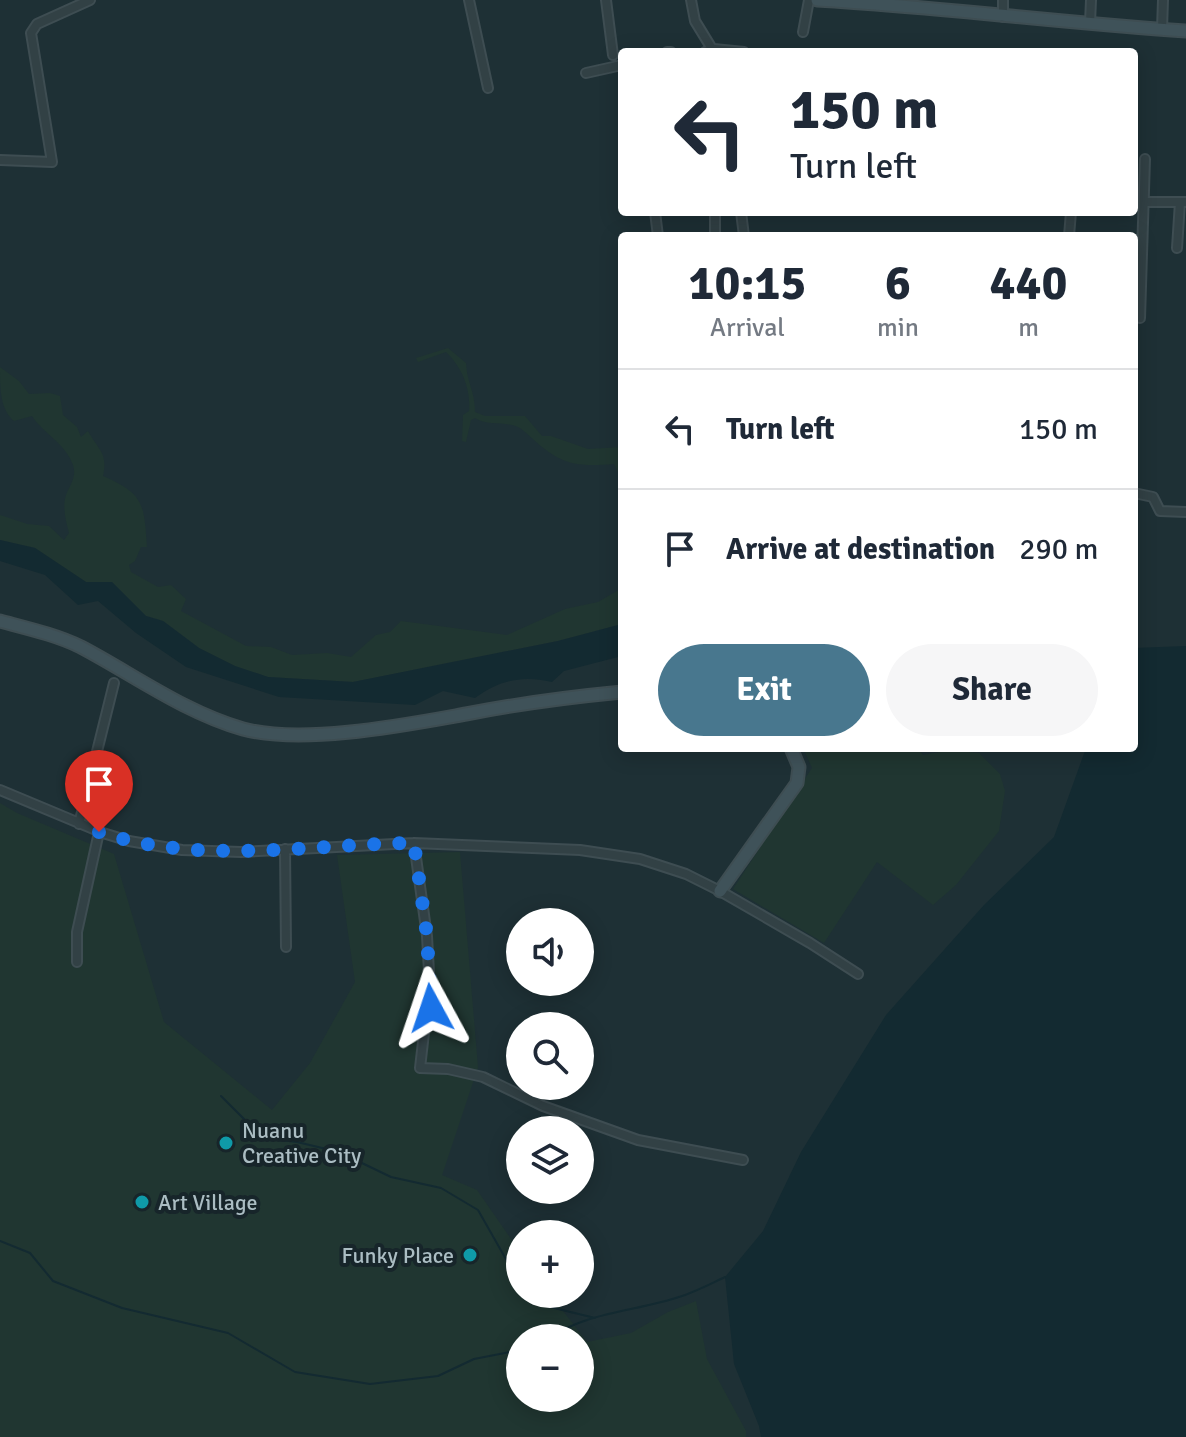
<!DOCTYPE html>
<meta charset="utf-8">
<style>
body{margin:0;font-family:Signika,sans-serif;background:#f6f6f7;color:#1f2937;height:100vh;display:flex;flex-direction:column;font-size:30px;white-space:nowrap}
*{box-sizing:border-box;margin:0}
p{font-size:26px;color:#747a83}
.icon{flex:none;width:44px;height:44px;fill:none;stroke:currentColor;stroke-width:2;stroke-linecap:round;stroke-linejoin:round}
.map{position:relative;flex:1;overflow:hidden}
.drawer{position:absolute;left:618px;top:232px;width:520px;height:520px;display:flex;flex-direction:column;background:#fff;border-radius:8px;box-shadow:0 4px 20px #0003}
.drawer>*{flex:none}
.hud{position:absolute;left:618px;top:48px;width:520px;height:168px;border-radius:8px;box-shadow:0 4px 20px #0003;background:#fff;color:#1f2937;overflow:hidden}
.tools{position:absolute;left:506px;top:908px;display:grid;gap:16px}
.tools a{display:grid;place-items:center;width:88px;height:88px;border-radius:50%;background:#fff;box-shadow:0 4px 20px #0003;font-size:40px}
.pin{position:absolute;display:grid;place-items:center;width:68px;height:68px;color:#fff;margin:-82px -34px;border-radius:50% 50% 50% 0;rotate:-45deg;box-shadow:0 0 8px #0007}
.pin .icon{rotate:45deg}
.me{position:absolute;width:88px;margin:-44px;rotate:355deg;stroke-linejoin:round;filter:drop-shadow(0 0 6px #0008)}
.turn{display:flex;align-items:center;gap:28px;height:168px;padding:0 40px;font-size:36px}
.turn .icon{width:104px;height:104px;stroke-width:2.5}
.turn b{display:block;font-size:56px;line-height:68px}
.eta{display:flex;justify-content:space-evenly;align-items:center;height:136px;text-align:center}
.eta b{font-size:48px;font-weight:800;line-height:56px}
.cta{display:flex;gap:16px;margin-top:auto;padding:16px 40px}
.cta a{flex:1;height:92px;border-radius:48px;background:#48778e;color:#fff;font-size:32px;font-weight:800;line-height:92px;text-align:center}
.cta a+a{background:#f6f6f7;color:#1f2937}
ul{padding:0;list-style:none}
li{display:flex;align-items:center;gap:24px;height:120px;padding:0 40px;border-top:2px solid #e0e1e3}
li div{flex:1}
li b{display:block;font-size:30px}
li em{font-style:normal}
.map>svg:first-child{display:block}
</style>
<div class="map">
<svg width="1186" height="1437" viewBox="0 0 1186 1437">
<rect width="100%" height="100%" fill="#1e3035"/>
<path fill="#203631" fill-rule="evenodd" d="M448,348L466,363C467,383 475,391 475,412L485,416H525L542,436H551L588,449L622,447V539L618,529L620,524L618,472L614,464C584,466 567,467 542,447C534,441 527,432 518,427C504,421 487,426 475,418L471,420L466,442L462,441L463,415L469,411C471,389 462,367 446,352L418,362L416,358Z
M0,367L19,381L29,394L50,393L60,396L63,415L77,427L81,437L88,431C99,451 108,453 103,476C144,494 144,503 147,547H141L135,561L129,565L131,572L158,587L171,585L186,599L181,611L246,646L271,647L292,655L327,653L351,657L376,635L390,632L401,621L507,635L565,609L598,602L622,588V624L558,641L353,682L268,677L235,666L199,648L163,621L146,616L112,582H86L35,548L0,540V515L27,524L49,526L64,540L69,533C66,521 62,507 66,495C70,485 77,477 73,465C66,444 43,433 32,416L14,421C0,409 0,389 0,367Z
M803,748H918L923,755L951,750L979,753L1000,774L1005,791L999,831L956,885L933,905L877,862L824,943L733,889L812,768Z
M0,803L17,813L114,854L164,1022L272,1110L310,1063L355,982L337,855L460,852L478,1067L442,1175L477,1190L520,1252V1294H550L587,1342L631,1333L668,1312L696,1301L707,1359L746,1431V1437H0ZM520,1338H580V1398H520Z"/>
<path fill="#132a31" d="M0,540L35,548L86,582H112L146,616L163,621L199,648L235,666L268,677L353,682L558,641L622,624V656L564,671L552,682C522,675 500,680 475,698L443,691L415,705L279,697L186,667L136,633L98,601L78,605L45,575L0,561Z
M1186,646V1437H761L759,1426L734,1364L725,1277L763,1231L801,1152L886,1015L984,905L1054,837L1086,748H1134V648Z"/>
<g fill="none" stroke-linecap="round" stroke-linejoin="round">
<path stroke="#132a31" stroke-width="2" d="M221,1096L263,1138L297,1142L339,1152L391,1177L441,1188L478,1210L511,1268L520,1278
M0,1241L30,1253L53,1281L122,1308L228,1333L295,1372L370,1384L438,1376L474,1359L520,1350
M535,1294L546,1306L595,1318
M549,1338C587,1312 637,1311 679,1297C695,1292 710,1284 725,1277"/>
<defs>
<path id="street" d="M469,0L488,88
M606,0L613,55
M691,0L695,21L714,52
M1003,17V0
M1090,23L1091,0
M1162,29L1163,0
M803,32L809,0
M667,52H671
M705,52L714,49L744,52
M586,73L622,65
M0,160L52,162L31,33L37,24L90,0
M1144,202H1186
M655,212L658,236
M715,212V236
M741,212L744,236
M1069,236L1071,212
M1177,248L1180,202
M1140,318L1145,159
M1134,493L1153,497L1160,511L1186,512
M0,790L103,833L129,841L182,850L241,852L414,843L580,850L640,859L686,874L720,891L810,943L858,974
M79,824L114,683
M414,843L427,936L431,1008L424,1033L420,1068L448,1069L483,1077L543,1106L638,1140L743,1160
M285,849L286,947
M77,962V932L99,832"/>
<path id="secondary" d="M817,0C941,7 1063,23 1186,31
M0,621C26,628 57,635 81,647C134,675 184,712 243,729C303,745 405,725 466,714C517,704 570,697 622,692
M720,891L797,783L799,767L791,748"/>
</defs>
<use href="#street" stroke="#3e4d52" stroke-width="12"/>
<use href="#secondary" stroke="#3e4d52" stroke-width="15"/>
<use href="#street" stroke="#324145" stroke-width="8"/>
<use href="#secondary" stroke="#3f5259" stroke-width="11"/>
</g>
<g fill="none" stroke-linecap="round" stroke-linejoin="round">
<path stroke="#1a73e8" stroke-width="14" stroke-dasharray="0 25.2" d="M99,832C201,866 309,844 414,843L427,936L431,1008"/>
</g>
<g fill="#0f9aa8" stroke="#17252a" stroke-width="3">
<circle cx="226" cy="1143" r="8"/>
<circle cx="142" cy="1202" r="8"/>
<circle cx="470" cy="1255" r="8"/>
</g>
<g text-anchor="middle" stroke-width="8" stroke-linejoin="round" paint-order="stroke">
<g font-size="22" fill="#abbdc3" stroke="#17252a" text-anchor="start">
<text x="242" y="1138">Nuanu<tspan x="242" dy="25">Creative City</tspan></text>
<text x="158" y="1210">Art Village</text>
<text x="454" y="1263" text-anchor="end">Funky Place</text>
</g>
</g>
</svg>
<div class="tools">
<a><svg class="icon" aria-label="sound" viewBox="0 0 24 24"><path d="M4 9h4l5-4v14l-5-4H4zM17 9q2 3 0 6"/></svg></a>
<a><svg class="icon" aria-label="search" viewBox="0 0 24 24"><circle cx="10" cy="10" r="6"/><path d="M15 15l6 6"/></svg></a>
<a><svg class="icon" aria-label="layers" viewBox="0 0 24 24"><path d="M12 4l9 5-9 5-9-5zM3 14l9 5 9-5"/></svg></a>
<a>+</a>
<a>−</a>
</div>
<div class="pin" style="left:99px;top:832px;background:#d93025"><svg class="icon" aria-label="arrive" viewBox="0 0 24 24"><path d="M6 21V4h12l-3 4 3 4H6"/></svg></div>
<svg class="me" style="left:431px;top:1008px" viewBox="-20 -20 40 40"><path d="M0-17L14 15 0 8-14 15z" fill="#1a73e8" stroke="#fff" stroke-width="4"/></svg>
<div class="hud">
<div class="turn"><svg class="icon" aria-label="left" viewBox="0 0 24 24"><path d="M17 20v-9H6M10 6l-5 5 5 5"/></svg><div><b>150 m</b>Turn left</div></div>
</div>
<section class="drawer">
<div class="eta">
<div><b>10:15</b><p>Arrival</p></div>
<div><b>6</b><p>min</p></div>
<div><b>440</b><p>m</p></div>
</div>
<ul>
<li><svg class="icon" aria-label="left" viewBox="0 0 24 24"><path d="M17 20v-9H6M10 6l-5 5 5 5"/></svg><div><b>Turn left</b></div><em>150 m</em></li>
<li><svg class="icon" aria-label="arrive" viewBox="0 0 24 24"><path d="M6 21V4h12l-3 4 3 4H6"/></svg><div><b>Arrive at destination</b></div><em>290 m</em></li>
</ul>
<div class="cta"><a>Exit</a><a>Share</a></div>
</section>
</div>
